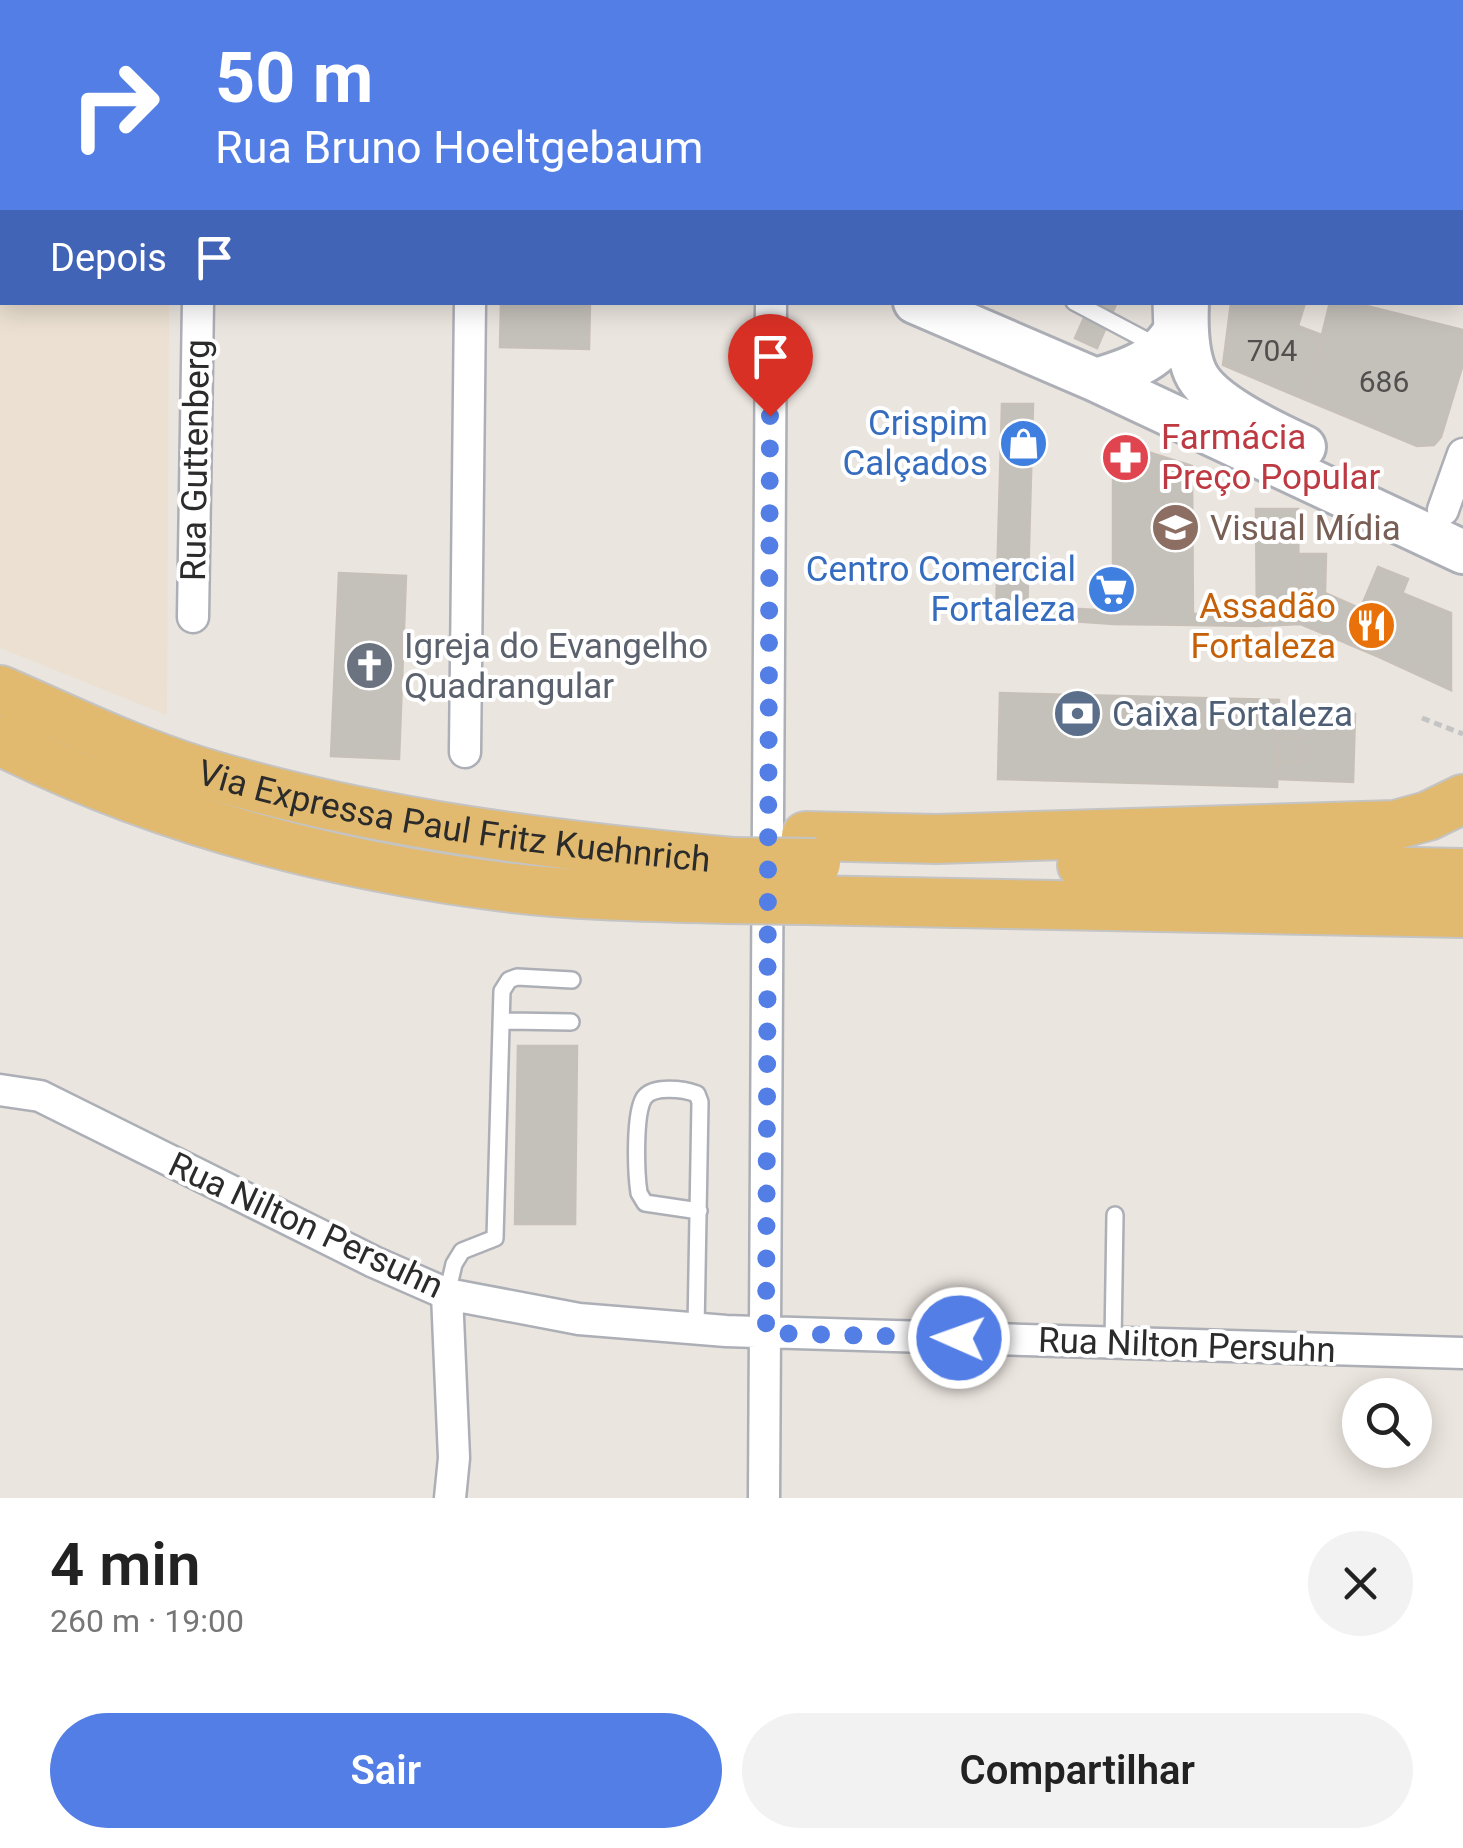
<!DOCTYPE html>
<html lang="pt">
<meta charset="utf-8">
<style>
body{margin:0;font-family:Roboto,sans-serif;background:#f2f2f2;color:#222;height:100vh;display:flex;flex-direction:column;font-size:38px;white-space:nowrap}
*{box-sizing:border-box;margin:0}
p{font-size:32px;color:#767676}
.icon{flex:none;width:55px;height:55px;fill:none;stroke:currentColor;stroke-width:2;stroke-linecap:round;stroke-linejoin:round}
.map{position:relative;height:1498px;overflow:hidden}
.panel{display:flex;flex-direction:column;background:#fff;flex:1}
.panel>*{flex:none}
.top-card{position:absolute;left:0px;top:0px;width:1465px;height:305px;box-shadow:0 5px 25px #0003;background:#527ee5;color:#fff;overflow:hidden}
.controls{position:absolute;left:1342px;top:1378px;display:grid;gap:20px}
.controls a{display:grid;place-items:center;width:90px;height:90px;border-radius:50%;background:#fff;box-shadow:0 5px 25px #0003;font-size:50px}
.pin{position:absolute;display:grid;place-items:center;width:85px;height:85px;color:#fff;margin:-102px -42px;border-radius:50% 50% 50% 0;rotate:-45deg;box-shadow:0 0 10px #0007}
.pin .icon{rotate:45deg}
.me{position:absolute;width:110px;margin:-55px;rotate:272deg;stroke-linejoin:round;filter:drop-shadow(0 0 8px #0008)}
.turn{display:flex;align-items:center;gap:35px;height:210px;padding:0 50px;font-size:45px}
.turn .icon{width:130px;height:130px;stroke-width:2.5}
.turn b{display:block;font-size:70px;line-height:85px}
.then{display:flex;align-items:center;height:95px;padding:0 50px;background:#0003;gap:20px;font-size:38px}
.round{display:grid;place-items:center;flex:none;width:105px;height:105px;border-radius:52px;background:#f2f2f2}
.head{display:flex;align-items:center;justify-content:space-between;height:170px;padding:0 50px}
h1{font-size:60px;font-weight:600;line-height:75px}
.cta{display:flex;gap:20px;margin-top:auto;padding:20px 50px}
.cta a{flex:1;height:115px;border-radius:60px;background:#527ee5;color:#fff;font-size:40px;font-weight:600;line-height:115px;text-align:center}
.cta a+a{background:#f2f2f2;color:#222}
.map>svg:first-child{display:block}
</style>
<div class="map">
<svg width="1463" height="1498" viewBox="0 0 1463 1498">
<rect width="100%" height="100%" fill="#ebe5df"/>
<path fill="#ebe0d1" d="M0,145L2,302L169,303L167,715L0,648Z"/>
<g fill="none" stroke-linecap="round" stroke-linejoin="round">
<path stroke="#7fd1e1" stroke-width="52" d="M947,0L949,2
M1462,171H1463"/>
</g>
<path fill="#c4c0ba" stroke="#c7c0b9" stroke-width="2.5" d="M501,302H590L589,349L500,347Z
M1091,302H1117L1097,348L1075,338Z
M1330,302H1351L1463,330V364L1441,437L1434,445L1417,446L1306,400Z
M1231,303H1305L1298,326L1322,335L1306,400L1223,365Z
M1002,404H1033L1027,618L996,617Z
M1113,441L1192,466L1193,625L1113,624Z
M1256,509H1298L1299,624L1257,626Z
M1299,554H1326L1325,593L1361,609L1346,643L1300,624Z
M1378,567L1408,579L1377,656L1346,643Z
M339,573L406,576L399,759L331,756Z
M1402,593L1451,613V690L1377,656Z
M1027,606L1113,611V624L1027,618Z
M1193,614H1257V626L1193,625Z
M1000,693L1279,700L1277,787L998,779Z
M1279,712L1355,714L1353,782L1277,779V761L1302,762L1303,737H1278Z
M1278,737H1303L1302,762L1277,761Z
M518,1046H577L575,1224H515Z"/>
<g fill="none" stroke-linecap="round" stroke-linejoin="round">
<defs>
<path id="lane" d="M739,2L740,0
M1074,302L1159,347
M1161,302L1162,333
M501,1021L571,1022
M447,1294L454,1264L462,1251L495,1238L502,991L509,980L517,977L572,980
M696,1329L700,1102L697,1094C684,1089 653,1085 644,1098C634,1114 636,1173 639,1193L645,1203L699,1211
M1113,1343L1115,1215"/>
<path id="street" d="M1457,0L1458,2
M385,2V0
M1462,58L1463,59
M1443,510L1463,454
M193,617L198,302
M465,752L470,302
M0,1090L40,1096L374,1262L447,1294L579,1319L726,1331L1463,1353
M447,1294L454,1458L450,1498
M764,1498L771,302"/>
<path id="secondary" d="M172,0L178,2
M659,0L661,2
M597,2V0
M915,302L1096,380L1463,552
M1187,302C1186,324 1187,353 1195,372C1209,404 1274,433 1304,447
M1096,380C1142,366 1165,357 1186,311"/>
<g id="primary">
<path id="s1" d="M0,690C65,718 130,750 198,771C372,824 551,845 732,862"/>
<path d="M0,741C156,819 331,865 504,887C577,896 651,897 725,899"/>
<path d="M806,836L937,839L1395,825L1428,816L1463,799"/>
<path d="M1082,865L1463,873"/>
<path d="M805,900L1463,913"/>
</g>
</defs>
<use href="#lane" stroke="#acafb6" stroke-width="20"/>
<use href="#street" stroke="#acafb6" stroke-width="35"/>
<use href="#secondary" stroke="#acafb6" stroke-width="48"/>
<use href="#primary" stroke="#c4c4c4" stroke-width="52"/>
<path stroke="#c4c4c4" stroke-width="5" stroke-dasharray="8 5" stroke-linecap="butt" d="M1422,718L1463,734"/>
<use href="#lane" stroke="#fff" stroke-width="15"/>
<use href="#street" stroke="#fff" stroke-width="30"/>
<use href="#secondary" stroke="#fff" stroke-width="42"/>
<use href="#primary" stroke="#e1ba6f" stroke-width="48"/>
<defs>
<path id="primary-bridge" d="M732,862L816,863
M725,899L805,900"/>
</defs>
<use href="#primary-bridge" stroke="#c4c4c4" stroke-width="52" stroke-linecap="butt"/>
<use href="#primary-bridge" stroke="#e1ba6f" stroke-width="48"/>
</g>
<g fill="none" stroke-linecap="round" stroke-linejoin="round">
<path stroke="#527ee5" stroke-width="18" stroke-dasharray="0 32.4" d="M770,416L766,1333L959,1338"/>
</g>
<defs>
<symbol id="shop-disc" viewBox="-11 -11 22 22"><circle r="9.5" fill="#3f7fe0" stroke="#fff"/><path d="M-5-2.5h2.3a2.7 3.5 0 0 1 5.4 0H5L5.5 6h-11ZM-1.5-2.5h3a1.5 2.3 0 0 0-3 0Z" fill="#fff"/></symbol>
<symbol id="pharmacy-disc" viewBox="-11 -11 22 22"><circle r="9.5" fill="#e0444e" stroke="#fff"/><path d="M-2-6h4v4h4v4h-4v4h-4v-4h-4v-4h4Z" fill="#fff"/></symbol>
<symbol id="university-disc" viewBox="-11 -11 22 22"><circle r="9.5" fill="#8d6e63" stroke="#fff"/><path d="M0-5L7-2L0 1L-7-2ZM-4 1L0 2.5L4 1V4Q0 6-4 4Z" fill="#fff"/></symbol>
<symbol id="supermarket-disc" viewBox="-11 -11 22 22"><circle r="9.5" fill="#3f7fe0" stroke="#fff"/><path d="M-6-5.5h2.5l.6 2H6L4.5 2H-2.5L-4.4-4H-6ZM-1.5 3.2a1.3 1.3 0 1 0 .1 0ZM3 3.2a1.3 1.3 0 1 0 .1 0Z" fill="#fff"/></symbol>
<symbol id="restaurant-disc" viewBox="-11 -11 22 22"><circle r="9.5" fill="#e8710a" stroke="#fff"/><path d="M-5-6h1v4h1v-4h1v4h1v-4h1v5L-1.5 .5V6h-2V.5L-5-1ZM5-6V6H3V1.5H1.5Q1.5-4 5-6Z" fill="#fff"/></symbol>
<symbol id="church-disc" viewBox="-11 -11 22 22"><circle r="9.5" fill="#6b7280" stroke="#fff"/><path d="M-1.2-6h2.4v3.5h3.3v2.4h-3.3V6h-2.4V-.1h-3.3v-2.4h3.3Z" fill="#fff"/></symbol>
<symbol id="bank-disc" viewBox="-11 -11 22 22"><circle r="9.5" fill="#5c6f8a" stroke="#fff"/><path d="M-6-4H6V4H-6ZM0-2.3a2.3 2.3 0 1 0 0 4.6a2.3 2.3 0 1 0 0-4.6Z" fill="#fff"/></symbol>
</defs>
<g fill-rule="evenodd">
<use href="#shop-disc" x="996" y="416" width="55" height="55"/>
<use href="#pharmacy-disc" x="1098" y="430" width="55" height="55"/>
<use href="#university-disc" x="1148" y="500" width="55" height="55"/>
<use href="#supermarket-disc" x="1084" y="562" width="55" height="55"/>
<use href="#restaurant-disc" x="1344" y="598" width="55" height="55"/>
<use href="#church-disc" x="342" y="638" width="55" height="55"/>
<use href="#bank-disc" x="1050" y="686" width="55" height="55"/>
</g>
<g text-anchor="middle" stroke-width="8" stroke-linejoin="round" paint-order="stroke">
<g font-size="30" fill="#51504f">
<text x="1272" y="361">704</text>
<text x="1384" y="392">686</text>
</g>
<g font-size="35" fill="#366cbe" stroke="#fff" text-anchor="end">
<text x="988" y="435">Crispim<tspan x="988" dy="40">Calçados</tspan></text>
<text x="1076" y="581">Centro Comercial<tspan x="1076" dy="40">Fortaleza</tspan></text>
</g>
<g font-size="35" fill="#be3a42" stroke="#fff" text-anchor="start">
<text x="1161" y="449">Farmácia<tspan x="1161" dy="40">Preço Popular</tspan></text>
</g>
<g font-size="35" fill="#2b2b2b" stroke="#fff">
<text transform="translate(195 460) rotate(-89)" y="12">Rua Guttenberg</text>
<text dy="12" stroke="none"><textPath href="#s1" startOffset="475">Via Expressa Paul Fritz Kuehnrich</textPath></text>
<text transform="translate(306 1225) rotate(25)" y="12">Rua Nilton Persuhn</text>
<text transform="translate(1187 1345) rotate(2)" y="12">Rua Nilton Persuhn</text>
</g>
<g font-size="35" fill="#785e54" stroke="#fff" text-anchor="start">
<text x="1210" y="540">Visual Mídia</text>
</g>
<g font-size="35" fill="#c56008" stroke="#fff" text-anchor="end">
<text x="1336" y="618">Assadão<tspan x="1336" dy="40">Fortaleza</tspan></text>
</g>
<g font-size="35" fill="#5b616d" stroke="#fff" text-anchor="start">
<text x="404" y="658">Igreja do Evangelho<tspan x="404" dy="40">Quadrangular</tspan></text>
</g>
<g font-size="35" fill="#4e5e75" stroke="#fff" text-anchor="start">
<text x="1112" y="726">Caixa Fortaleza</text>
</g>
</g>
</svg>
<div class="controls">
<a><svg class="icon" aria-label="search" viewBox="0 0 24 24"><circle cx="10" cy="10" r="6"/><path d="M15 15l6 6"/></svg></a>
</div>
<div class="pin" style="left:770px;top:416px;background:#d93025"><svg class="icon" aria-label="arrive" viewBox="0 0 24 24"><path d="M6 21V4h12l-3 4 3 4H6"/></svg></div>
<svg class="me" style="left:959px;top:1338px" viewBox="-20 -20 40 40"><circle r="17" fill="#527ee5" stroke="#fff" stroke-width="3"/><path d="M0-11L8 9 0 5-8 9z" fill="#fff"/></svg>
<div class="top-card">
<div class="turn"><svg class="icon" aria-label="right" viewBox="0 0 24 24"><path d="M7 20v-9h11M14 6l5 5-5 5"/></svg><div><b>50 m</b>Rua Bruno Hoeltgebaum</div></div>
<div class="then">Depois<svg class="icon" aria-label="arrive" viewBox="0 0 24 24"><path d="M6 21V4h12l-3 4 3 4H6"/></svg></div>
</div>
</div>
<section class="panel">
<div class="head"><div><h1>4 min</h1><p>260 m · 19:00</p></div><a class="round"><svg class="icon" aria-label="close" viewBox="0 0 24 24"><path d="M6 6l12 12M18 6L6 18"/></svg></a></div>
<div class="cta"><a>Sair</a><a>Compartilhar</a></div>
</section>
